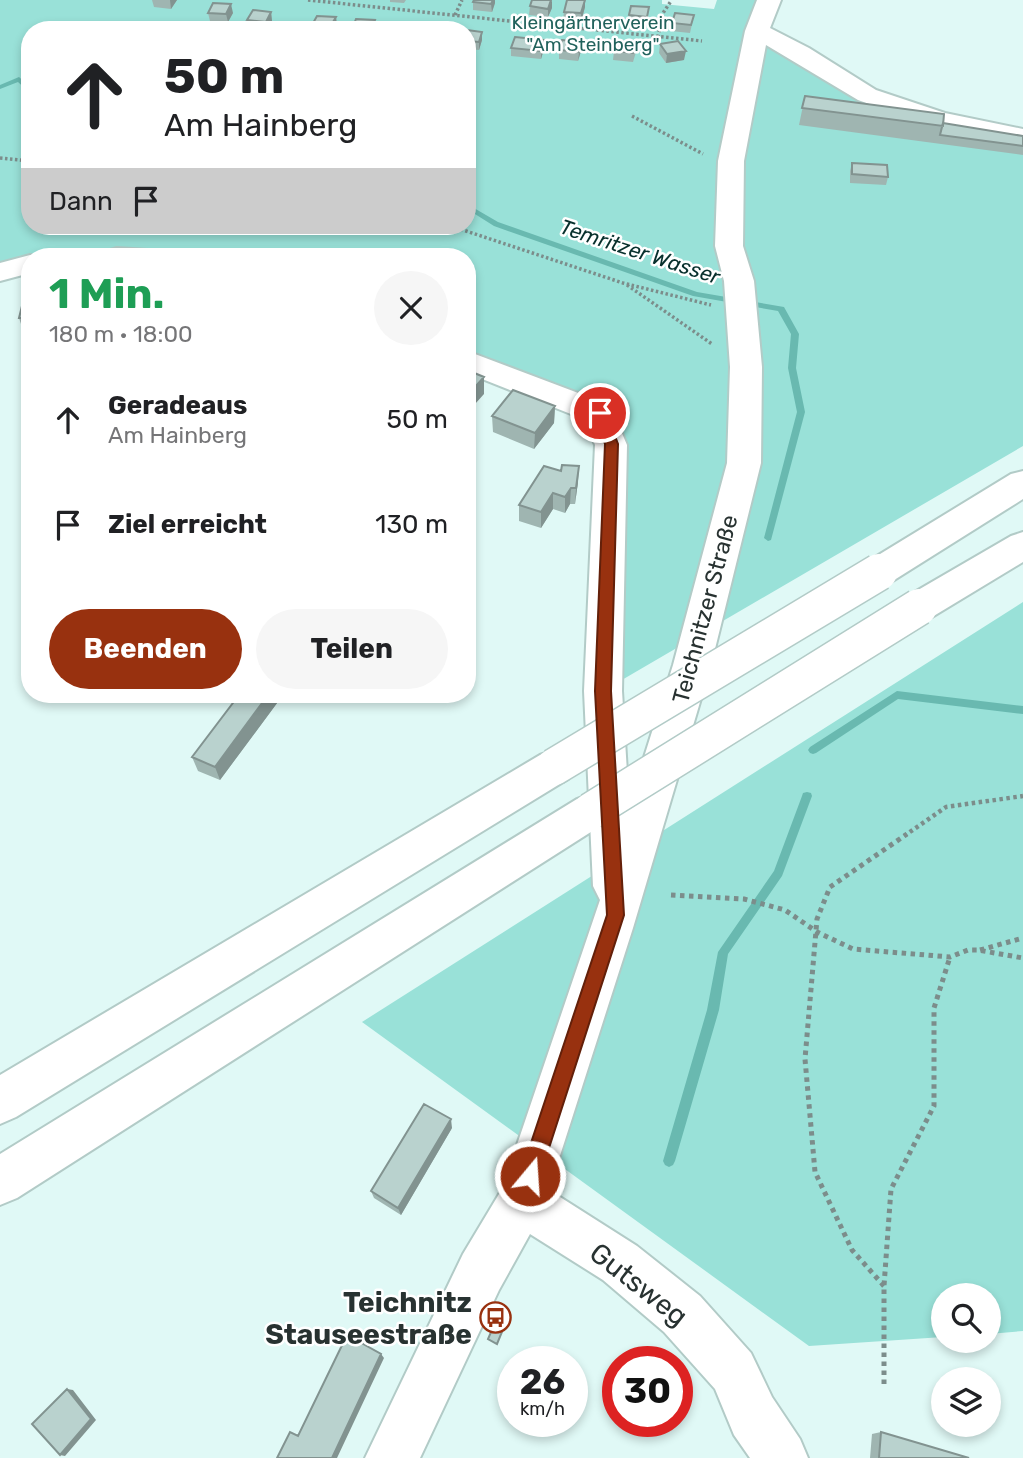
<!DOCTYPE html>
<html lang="de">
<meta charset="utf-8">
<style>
body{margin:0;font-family:Rubik,sans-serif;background:#f6f6f6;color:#202124;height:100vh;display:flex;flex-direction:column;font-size:26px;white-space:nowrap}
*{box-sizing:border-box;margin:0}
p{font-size:23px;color:#757577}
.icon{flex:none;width:38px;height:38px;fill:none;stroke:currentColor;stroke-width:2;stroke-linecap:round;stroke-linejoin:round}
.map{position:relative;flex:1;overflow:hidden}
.details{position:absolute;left:21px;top:248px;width:455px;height:455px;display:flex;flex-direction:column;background:#fff;border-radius:28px;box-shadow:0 4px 10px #0003}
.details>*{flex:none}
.guide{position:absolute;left:21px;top:21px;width:455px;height:214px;border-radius:28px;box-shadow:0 4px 10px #0003;background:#fff;color:#202124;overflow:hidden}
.buttons{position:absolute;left:931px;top:1283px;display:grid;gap:14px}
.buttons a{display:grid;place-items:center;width:70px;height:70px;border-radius:50%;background:#fff;box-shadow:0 4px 10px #0003;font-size:35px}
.speed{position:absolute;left:497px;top:1346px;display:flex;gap:14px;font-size:35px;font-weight:700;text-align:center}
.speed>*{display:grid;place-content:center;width:91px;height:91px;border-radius:50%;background:#fff;box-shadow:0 4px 10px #0003;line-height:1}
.speed small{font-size:18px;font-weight:400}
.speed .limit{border:10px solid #d22;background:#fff;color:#111}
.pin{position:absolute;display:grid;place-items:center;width:60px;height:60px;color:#fff;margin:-30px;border:4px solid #fff;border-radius:50%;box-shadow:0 2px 7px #0007}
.me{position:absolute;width:77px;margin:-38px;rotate:18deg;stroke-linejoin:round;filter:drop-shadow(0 0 5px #0008)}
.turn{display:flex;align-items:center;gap:24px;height:147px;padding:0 28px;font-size:32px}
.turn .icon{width:91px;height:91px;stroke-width:2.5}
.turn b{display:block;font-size:49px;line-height:60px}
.then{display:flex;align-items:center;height:66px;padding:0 28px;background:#0003;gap:14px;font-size:26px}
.round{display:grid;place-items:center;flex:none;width:74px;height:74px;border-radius:37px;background:#f6f6f6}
.overview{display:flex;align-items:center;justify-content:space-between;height:119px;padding:0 28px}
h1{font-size:42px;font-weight:700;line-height:52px;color:#1e9e55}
.primary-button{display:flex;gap:14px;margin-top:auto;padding:14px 28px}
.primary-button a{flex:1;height:80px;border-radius:42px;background:#98310f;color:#fff;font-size:28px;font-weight:700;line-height:80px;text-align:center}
.primary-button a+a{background:#f6f6f6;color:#202124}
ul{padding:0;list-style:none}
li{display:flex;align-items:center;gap:21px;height:105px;padding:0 28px}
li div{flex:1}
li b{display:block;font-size:26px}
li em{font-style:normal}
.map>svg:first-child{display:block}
</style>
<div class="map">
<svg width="1023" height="1458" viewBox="0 0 1023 1458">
<rect width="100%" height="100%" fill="#e0f9f6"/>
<path fill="#99e1d8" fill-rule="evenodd" d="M0,0H662V4L714,9L717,0H769L758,32L867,95L1023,137V446L603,691L599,413L467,361V257H30L0,276ZM30,30H467V226H30Z
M1023,602V1331L989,1334V1295H943V1337L809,1346L362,1022Z"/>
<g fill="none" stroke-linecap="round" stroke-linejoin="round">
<path fill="#69b9b0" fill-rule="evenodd" d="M19,77L30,87V93L18,82L0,89V85Z
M467,204L498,222L697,292L784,307L799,334L796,368L805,412L771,540L768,541L764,538L797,412L788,368L791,334L778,311L693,296L494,226L467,209Z
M897,691L1023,706V714L898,699L816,753L813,754L810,753L808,750L810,747Z
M807,792L811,793L812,796L782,876L728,954L719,1010L675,1161L673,1165L669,1167L665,1165L663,1161L707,1010L718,952L774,871L802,796L803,793Z"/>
<defs>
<path id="minor" d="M757,0H781L770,28L809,48L876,90L945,113L1023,129V145L930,126L858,100L766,45L744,161L743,246L754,281L762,367L761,463L711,665L633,928L549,1190L637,1246L700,1296L751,1353L772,1397L800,1439L808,1458H750L734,1435L715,1389L664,1332L603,1280L530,1234L499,1290L420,1458H365L463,1254L502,1189L600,900L593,886L584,691L595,445L586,420L467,373V351L610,405L627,445L622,691L629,805L673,665L727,463L730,367L724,281L715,246L718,161L745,31Z
M117,248L163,251L167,257H103L107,251Z
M30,255L39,257H30V273L0,281V263Z"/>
<path id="highway" d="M1023,471V499L891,582L879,586L867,582L861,572L867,562L1011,474Z
M1023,532V562L932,617L919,621L906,617L901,607L906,597L1011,536Z
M554,750L568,755L574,767L568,779L16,1117L0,1124V1075L540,755Z
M591,793L605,799L611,811L605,823L17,1198L0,1205V1154L577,799Z"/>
</defs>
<use href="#minor" stroke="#b2cbc7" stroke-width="4"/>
<use href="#highway" stroke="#b2cbc7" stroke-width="4"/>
<path stroke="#7c8d8b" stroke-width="3.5" stroke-dasharray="2.5 2.5" stroke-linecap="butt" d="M308,0L702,41
M455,15L462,0
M658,37L663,13L671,1
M632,116L703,154
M0,158L30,161
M451,226L623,283L711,305
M627,285L712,344"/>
<path stroke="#7c8d8b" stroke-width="4.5" stroke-dasharray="3.5 3.5" stroke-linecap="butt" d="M904,836L946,807L1023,796"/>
<path stroke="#7c8d8b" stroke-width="5" stroke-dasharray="4.5 4.5" stroke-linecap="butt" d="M671,895L744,899L785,910L817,932L853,949L950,957L968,950H978L1023,958
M980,950L1023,938
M884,1286L852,1250L815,1172L805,1059L817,919L830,887L907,834
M884,1384V1286L891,1189L934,1106V1008L950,957"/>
<use href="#minor" fill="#fff" fill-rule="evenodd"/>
<use href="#highway" fill="#fff" fill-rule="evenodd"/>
<defs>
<path id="highway-bridge" d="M554,767L879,572
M591,811L919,607"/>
</defs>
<use href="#highway-bridge" stroke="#b2cbc7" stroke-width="39" stroke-linecap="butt"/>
<use href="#highway-bridge" stroke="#fff" stroke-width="36"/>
</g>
<path fill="#9fb5b1" d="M152,0H177L171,9L154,7Z
M390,0H406L404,3L390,2Z
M585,0V7L581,22L563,20L564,12Z
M473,2L495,3L492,12L473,10Z
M530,6L552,8L548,17L529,15Z
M271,12L272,21L267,30L249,28L247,20Z
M208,13H233L228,22L210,21Z
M629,15L648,16L646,25L628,24Z
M694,15L690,33L671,31L672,23Z
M336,17L337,26L335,30H312V25Z
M467,30L482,40L479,50L467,49Z
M545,40L544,49L541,59L511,56V48Z
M660,44L684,60L666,63L659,53Z
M559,50L581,51L578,61L559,59Z
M614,51L636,52L633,62L613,60Z
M805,96L943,123L1023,136V155L799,125Z
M852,163L888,177L886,185L850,183V171Z
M30,297V327H22L19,318Z
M555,406L554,423L534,449L493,432L492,416Z
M578,482L575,504H570L565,513L553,509L541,528L519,521V505Z
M239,695H283L220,780L198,771L192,757Z
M452,1128L401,1215L374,1198L371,1191Z
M881,1432L969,1458H870L872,1434Z"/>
<path fill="#829390" d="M170,0H177L171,9Z
M493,0H495V3L492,12L491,4Z
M552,0V8L548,17V9Z
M585,0V7L581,22V13Z
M231,4L233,13L228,22L226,14Z
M271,12L272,21L267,30L266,22Z
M336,17L337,26L335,30H331L330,27Z
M375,20L376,30H371Z
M482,32V40L479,50V42Z
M545,40L544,49L541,59V51Z
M582,42L581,51L578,61L579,52Z
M686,51L684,60L666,63L667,54Z
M484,377V394L467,413V396Z
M555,406L554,423L534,449L535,433Z
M579,466L578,482L575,504L576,488Z
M571,488L570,504L565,513V497Z
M553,493V509L541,528V512Z
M268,695H283L220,780L215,767Z
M451,1119L452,1128L401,1215L398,1208Z
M381,1354L384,1358L337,1458H332Z
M67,1389L73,1390L96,1420L65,1456L60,1455Z"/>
<path fill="#b9d2ce" stroke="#829390" stroke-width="2" d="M474,0H493L491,4L473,2Z
M532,0H551L548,9L530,6Z
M567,0H585L581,13L564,12Z
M213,3L231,4L226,14L208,13Z
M631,6L649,7L647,17L629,15Z
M253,10L271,12L266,22L247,20Z
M675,13L694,15L691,25L672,23Z
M317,16L336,17L330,27L312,25Z
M356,19L375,20L371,30L352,29Z
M419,23L438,24L437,30H417Z
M467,30L482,32L479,42L467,41Z
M515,37L545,40L541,51L511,48Z
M562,40L582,42L579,52L559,50Z
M617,41L636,43L633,53L614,51Z
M678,41L686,51L667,54L660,44Z
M805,96L944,114L943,126L802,108Z
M943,123L1023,136V146L940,135Z
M852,163L887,165L888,177L852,174Z
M30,297V318H19L24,298Z
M467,370L484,377L467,396Z
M513,390L555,406L535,433L492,416Z
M562,465L579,466L576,488H571L565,497L553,493L541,512L519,505L544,466L561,471Z
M239,695H268L215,767L192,757Z
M424,1104L451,1119L398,1208L371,1191Z
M497,1318L506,1322L497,1344L488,1339Z
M347,1335L381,1354L332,1458H277L290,1432L298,1436Z
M67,1389L91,1419L60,1455L32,1424Z
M881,1432L969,1458H879Z"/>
<path fill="#98310f" stroke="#63200a" stroke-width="2" d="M600,408L606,413L618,444L611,691L624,915L540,1176L537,1183L530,1186L523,1183L520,1176L607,915L595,691L605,444L593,413Z"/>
<defs>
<symbol id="bus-ring" viewBox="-11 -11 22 22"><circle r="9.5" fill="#fff" stroke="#98310f" stroke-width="1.5"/><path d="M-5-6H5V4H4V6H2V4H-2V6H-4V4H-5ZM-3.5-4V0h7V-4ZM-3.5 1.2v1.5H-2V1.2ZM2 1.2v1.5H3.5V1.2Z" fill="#98310f"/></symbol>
</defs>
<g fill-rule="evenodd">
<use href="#bus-ring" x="478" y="1300" width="35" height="35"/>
</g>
<g text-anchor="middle" stroke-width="5" stroke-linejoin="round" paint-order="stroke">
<g font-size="19" fill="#21625c" stroke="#fff">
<text x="593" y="29">Kleingärtnerverein<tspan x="593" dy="22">"Am Steinberg"</tspan></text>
</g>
<g font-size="21" font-style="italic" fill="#08302d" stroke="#fff">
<text transform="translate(640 252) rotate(18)" y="7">Temritzer Wasser</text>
</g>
<g font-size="23" fill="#283231" stroke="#fff">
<text transform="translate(705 609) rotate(-75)" y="8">Teichnitzer Straße</text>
</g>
<g font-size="28" fill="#283231" stroke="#fff">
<text transform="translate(639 1284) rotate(38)" y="10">Gutsweg</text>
</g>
<g font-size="28" font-weight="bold" fill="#283231" stroke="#fff" text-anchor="end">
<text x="472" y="1312">Teichnitz<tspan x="472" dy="32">Stauseestraße</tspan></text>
</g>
</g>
</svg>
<div class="buttons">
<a><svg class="icon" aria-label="search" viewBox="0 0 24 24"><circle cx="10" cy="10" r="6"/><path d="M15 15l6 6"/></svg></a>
<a><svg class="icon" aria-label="layers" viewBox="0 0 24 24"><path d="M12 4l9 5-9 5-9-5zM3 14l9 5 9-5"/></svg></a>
</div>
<div class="speed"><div>26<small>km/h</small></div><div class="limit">30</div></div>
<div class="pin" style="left:600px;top:413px;background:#d93025"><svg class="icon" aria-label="arrive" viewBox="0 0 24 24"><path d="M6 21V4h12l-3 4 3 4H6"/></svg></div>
<svg class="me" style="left:530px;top:1176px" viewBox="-20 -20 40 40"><circle r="17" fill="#98310f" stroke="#fff" stroke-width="3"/><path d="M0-11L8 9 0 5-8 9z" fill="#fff"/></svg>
<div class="guide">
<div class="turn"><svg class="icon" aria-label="ahead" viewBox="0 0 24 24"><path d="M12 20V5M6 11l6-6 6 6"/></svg><div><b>50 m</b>Am Hainberg</div></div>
<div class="then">Dann<svg class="icon" aria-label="arrive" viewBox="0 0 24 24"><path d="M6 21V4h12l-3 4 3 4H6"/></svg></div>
</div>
<section class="details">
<div class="overview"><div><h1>1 Min.</h1><p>180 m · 18:00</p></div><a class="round"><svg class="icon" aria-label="close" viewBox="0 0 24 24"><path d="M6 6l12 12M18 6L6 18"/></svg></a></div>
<ul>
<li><svg class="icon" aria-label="ahead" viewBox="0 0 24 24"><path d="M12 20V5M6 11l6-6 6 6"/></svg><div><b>Geradeaus</b><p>Am Hainberg</p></div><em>50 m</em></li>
<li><svg class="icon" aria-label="arrive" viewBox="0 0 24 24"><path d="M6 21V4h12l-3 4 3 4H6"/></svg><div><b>Ziel erreicht</b></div><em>130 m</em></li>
</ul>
<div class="primary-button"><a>Beenden</a><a>Teilen</a></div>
</section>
</div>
